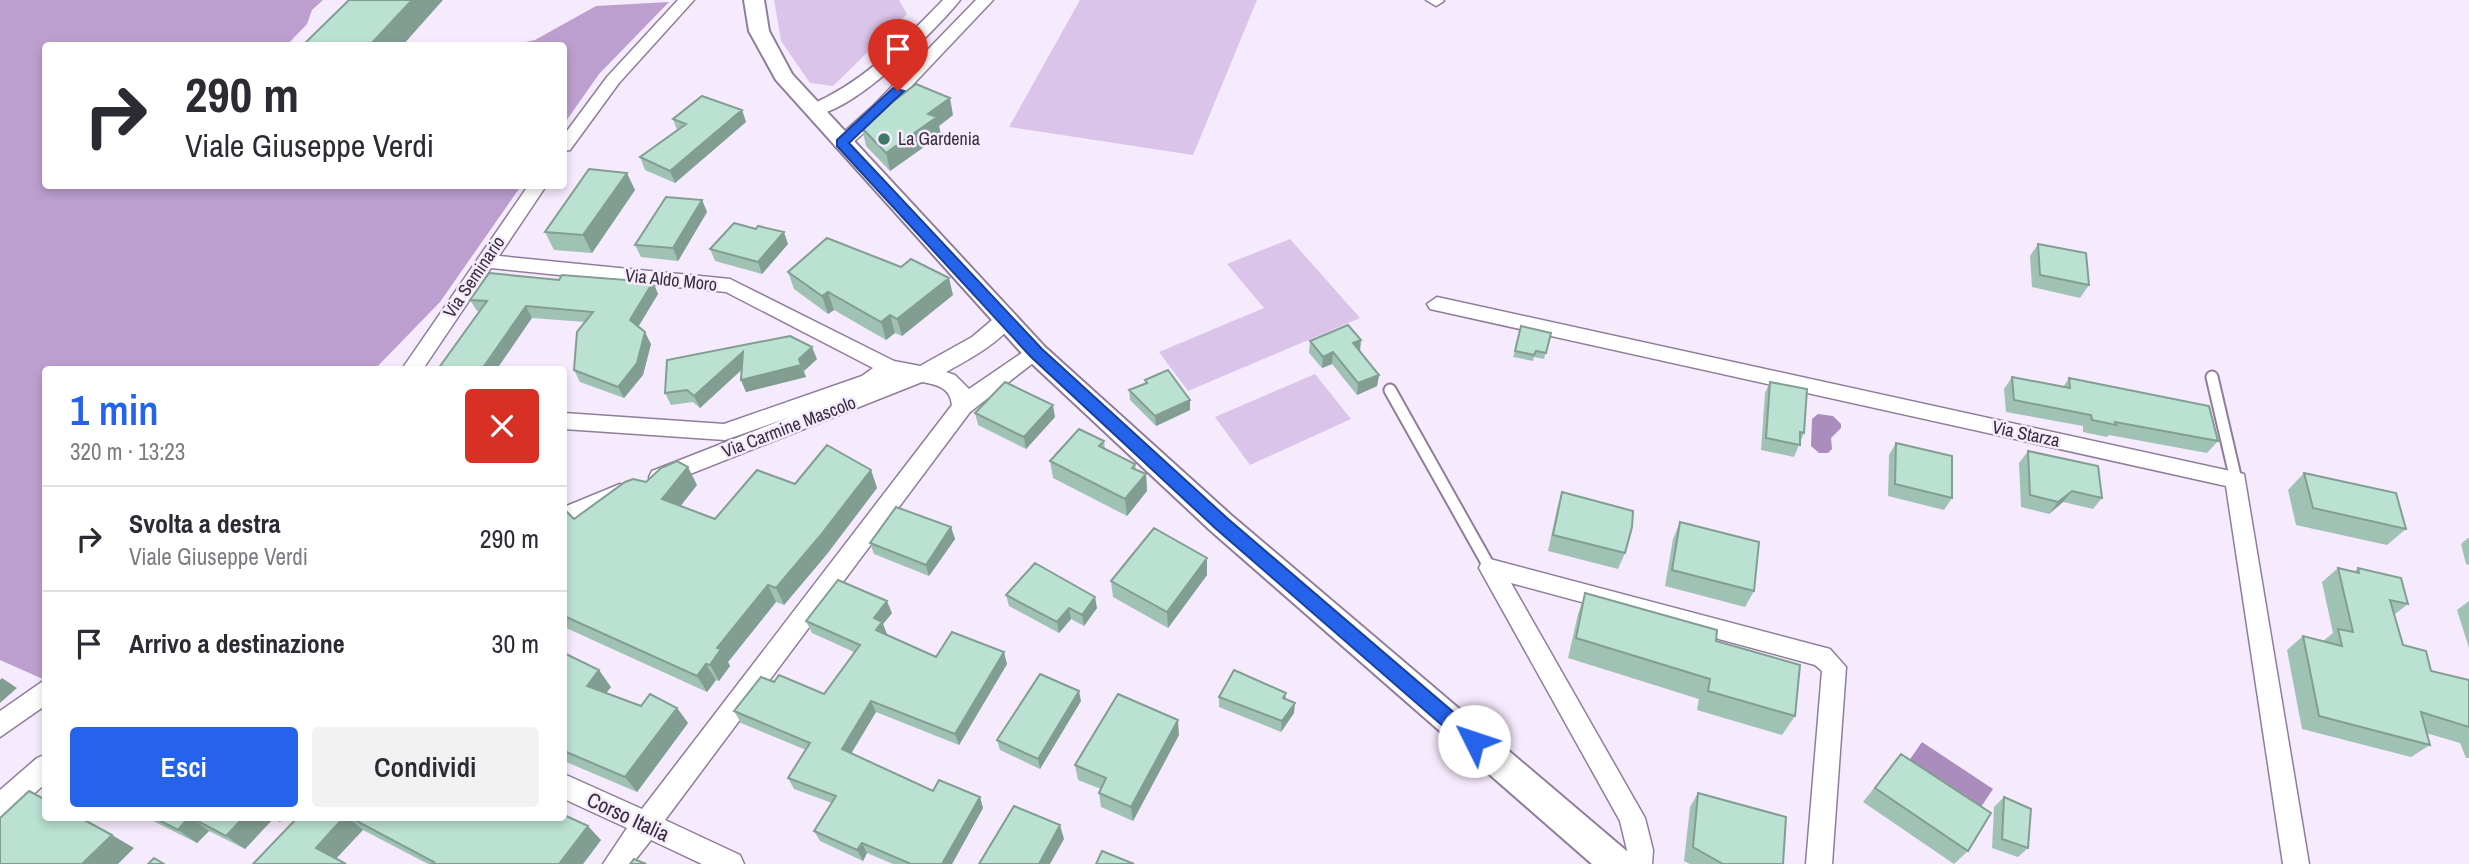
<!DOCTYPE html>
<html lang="it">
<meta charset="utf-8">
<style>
body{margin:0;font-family:"Archivo Narrow",sans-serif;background:#f2f2f3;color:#2b2b33;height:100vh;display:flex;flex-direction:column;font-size:26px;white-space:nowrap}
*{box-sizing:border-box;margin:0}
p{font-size:23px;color:#7c7c81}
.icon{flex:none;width:38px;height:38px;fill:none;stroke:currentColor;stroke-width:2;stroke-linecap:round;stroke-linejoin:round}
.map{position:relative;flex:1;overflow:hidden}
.details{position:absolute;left:42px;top:366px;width:525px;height:455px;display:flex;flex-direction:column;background:#fff;border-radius:7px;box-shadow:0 4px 10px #0003}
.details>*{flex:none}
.top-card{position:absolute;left:42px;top:42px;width:525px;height:147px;border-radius:7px;box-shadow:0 4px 10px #0003;background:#fff;color:#2b2b33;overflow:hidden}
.pin{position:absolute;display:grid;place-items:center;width:60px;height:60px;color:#fff;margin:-72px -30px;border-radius:50% 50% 50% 0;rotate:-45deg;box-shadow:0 0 7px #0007}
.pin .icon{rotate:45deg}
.me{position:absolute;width:77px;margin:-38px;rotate:311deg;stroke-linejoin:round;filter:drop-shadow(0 0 5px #0008)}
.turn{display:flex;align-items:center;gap:24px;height:147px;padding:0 28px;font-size:32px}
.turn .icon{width:91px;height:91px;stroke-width:2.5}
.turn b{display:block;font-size:49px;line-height:60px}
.round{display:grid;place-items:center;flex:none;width:74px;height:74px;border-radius:7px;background:#f2f2f3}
.headline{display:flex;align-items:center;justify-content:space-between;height:119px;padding:0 28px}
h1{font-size:42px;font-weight:600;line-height:52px;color:#2563eb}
.cta{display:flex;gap:14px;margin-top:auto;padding:14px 28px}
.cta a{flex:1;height:80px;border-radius:7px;background:#2563eb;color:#fff;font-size:28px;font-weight:600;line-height:80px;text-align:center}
.cta a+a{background:#f2f2f3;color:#2b2b33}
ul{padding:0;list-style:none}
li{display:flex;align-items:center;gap:21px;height:105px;padding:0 28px;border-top:2px solid #e1e1e2}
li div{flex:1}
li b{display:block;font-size:26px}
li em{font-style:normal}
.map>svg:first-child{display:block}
</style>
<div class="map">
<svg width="2469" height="864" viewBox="0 0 2469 864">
<rect width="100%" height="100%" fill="#f6eafd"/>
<path fill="#dbc4ea" d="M774,0H899L907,14L833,86L810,83L781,41Z
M1080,0H1257L1193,155L1009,127Z
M1290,239L1360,318L1188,391L1159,352L1264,308L1227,264Z
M1315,374L1351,419L1250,465L1215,417Z"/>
<path fill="#bc9fcf" d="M0,0H323L312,10L307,24L287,45L46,46V186H521L440,302L375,369H46L45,680L0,660Z
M669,2L599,74L564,124V46L512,45L535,40L596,6Z"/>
<path fill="#aa8dbc" d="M1818,414L1833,416L1841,424V428L1831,438L1832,449L1828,453H1819L1811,446L1812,419Z
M1922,742L1993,789L1977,813L1906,765Z"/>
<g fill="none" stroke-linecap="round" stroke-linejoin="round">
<defs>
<path id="service" d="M2212,377L2236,480
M1390,390L1490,568"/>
<path id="minor" d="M678,0H694L619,83L570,150L564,151V135L607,77Z
M943,0H960C938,28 844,123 808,114L806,110L808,106C863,83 902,42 943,0Z
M976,0H993L886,113L848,147H836L833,143L836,139L874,105Z
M1426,0H1443L1444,1L1436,6Z
M528,186H546L499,256L730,279L894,361L920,366L972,337L998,315H1012L1015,320C1002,342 968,360 946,372L955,375L969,389L1029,348H1043L1046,353L970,412L665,820L740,855L744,864H702L651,840L632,864H603L627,828L564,799V774L642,809L952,405C950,387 937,385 922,382L660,486L652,483L649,477L652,471L790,417L725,440L564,429V413L724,424L862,376L873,368L726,292L491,268L423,369H402Z
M1437,297L2244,474L2309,864H2283L2226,486L1430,309L1427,304Z
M620,484L628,487L631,493L628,499L564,525V507Z
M1490,559L1830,649L1846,667L1832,864H1806L1822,671L1815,665L1511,583L1645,818L1653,850L1652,864H1626L1627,850L1620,821L1479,568L1482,561Z
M46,679V705L0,737V711Z
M46,754V783L9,816L0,819V790L37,758Z"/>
<path id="tertiary" d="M744,0H764L769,31L792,74L1045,347L1231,515L1629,853L1634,864H1592L1211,531L1027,359L776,80L749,31Z"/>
</defs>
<use href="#service" stroke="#8f7e9a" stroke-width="15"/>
<use href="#minor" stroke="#8f7e9a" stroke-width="3"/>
<use href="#tertiary" stroke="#8f7e9a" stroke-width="4"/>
<use href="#service" stroke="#fff" stroke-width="11"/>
<use href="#minor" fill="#fff" fill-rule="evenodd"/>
<use href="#tertiary" fill="#fff" fill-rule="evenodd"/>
</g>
<path fill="#a0c2b4" d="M742,110L746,122L675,183L645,170L640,157L677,130L673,119Z
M953,115L939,126L941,135L890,171L866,146L862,128Z
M635,190L592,253L554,250L545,232Z
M702,200L707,212L678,261L641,257L635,245Z
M788,244L762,274L715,261L710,249Z
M2038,244L2089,285L2080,298L2032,287L2030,256Z
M788,272L953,295L902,336L895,333L886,340L834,310L828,314L794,289Z
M559,280L653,282L658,294L638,327L651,344L643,375L624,398L580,382L574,370L585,322L532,318L477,311L470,300Z
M1551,333L1544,359L1534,357L1533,361L1513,357L1515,351Z
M1310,341L1360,352L1379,375L1377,386L1357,395L1332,364L1322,368L1309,353Z
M817,359L804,371L806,377L746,392L741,380L742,369L700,408L693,402L671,405L665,393L667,360Z
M2012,377L2063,387L2069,378L2218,441L2207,453L2109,435L2107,437L2083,432V426L2006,412L2004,389Z
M1145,380L1190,400V410L1156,426L1130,400L1129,390L1145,384Z
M1770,382L1804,433L1794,457L1761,450L1765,393Z
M975,413L1055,417L1026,449L978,425Z
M1104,441L1105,449L1135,464L1136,469L1146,474L1147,491L1127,516L1053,478L1050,461Z
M1896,443L1952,498L1944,510L1888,496L1889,455Z
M2028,451L2102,498L2093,509L2063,502L2049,514L2021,507L2019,463Z
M871,470L877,488L827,554L784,605L776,602L728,662L730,666L719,681L716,680L707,692L564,627V513L574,519L646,482L697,485L680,506L715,519L795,484Z
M2304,473L2406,529L2387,545L2296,525L2288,490Z
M1562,492L1625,553L1618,569L1548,551L1557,509Z
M1680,522L1754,591L1745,607L1665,586L1673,539Z
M951,527L955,539L929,576L874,554L870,543Z
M2468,538H2469V565L2466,564L2461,544Z
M2338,568L2354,572L2358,568L2408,604L2394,615L2403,645L2431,671L2469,680V758H2466L2460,743L2426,733L2430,745L2411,757L2302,729L2287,650L2303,636L2323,641L2333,633L2322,582Z
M1207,575L1168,628L1113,597L1111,581Z
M1585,593L1716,641L1795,716L1782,735L1697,710L1699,699L1568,658L1578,614Z
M1006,595L1097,608L1084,626L1071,619L1059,633L1009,606Z
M2469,601V648L2457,610Z
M892,613L883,624L886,635L936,657L1007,664L959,745L876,712L851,754L933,791L980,797L983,808L952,864H893L867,853L863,861L820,841L814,831L832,803L794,789L788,778L806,750L741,723L734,711L774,682L824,694L854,652L812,633L806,621Z
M564,653L611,687L606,693L641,706L677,708L688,723L637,792L564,761Z
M1286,693V699L1294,713L1281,732L1219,707V697Z
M1081,701L1040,769L1000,750L997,740Z
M1179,735L1133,821L1101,807L1099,793L1101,789L1078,780L1075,765Z
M1901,754L1968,851L1954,864L1863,802Z
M1698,793L1783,864H1690L1684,861L1690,807Z
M2004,797L2028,848L2018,857L1992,848L1994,807Z
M145,817H284L280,822L273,819L245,849L209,831L197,843Z
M298,817H564L601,840L583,864H428L363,830L253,864Z"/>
<path fill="#829e92" d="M412,0H443L402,46H369Z
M950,98L953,115L939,126L941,135L890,171L886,153L928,114Z
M742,110L746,122L675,183L670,171Z
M627,173L635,190L592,253L583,235Z
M702,200L707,212L678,261L673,248Z
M784,232L788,244L762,274L758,262Z
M949,278L953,295L902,336L897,319Z
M653,282L658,294L635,332L630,320Z
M828,292L834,310L828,314L822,296Z
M526,306L532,318L497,369H482Z
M890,315L895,333L886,340L881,322Z
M645,332L651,344L643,375L624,398L618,387Z
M1361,340L1360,352L1353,343Z
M812,347L817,359L804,371L799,359Z
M743,352L748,364L700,408L694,396Z
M1333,352L1332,364L1322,368L1323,357Z
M801,365L806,377L746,392L741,380Z
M1379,375L1377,386L1357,395L1358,383Z
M1190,400V410L1156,426L1155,416Z
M1053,405L1055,417L1026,449L1024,437Z
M688,467L697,485L672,517L662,499Z
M871,470L877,488L827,554L784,605L776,588Z
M1146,474L1147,491L1127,516L1125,499Z
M2072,491L2063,502L2049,514L2058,502Z
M951,527L955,539L929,576L926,565Z
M1207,558V575L1168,628L1167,612Z
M768,585L776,602L728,662L730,666L719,681L710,665L717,648Z
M1095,597L1097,608L1084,626L1082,615Z
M887,601L892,613L883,624L887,634L881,642L876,630L874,618Z
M1069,608L1071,619L1059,633L1057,622Z
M1004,652L1007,664L959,745L955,734Z
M706,664L716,680L707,692L697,676Z
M599,670L611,687L599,702L587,686Z
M2,678L17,688L0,703V680Z
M1079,691L1081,701L1040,769L1038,759Z
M871,701L876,712L847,760L842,749Z
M1295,703L1294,713L1281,732L1282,721Z
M677,708L688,723L637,792L625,777Z
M1178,720L1179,735L1133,821L1131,807Z
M980,797L983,808L952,864H942Z
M190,817L209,831L197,843L178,830Z
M244,817H271L273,819L245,849L226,836Z
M274,817H284L280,822Z
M344,817H348L363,830L333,862L316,848Z
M1060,825L1064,839L1050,864H1039Z
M588,826L601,840L583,864H559Z
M112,835L134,848L118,864H82Z
M862,843L867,853L863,861L857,850Z"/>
<path fill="#bae1d1" stroke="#829e92" stroke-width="2" d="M349,0H412L369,46H302Z
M916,84L950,98L928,114L937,117L886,153L862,128L867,114L883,98L895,100Z
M702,96L742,110L670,171L640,157L686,124L673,119Z
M589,169L627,173L583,235L545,232Z
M666,197L702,200L673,248L635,245Z
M734,223L756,229L758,226L784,232L758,262L710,249Z
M827,238L901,267L911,259L949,278L897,319L890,315L881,322L828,292L822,296L788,272Z
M2038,244L2086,253L2089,285L2040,275Z
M489,273L559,280L562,275L653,282L630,320L645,332L637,363L618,387L574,370L577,332L593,312L526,306L482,369H438L487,301L470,300Z
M1348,325L1361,340L1353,343L1379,375L1358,383L1333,352L1323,357L1310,341Z
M1521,326L1551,333L1546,353L1536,351L1534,355L1515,351Z
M790,336L812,347L799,359L801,365L741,380L743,352L694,396L687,390L665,393L667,360Z
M1168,370L1190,400L1155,416L1129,390L1147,383L1145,380Z
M2012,377L2070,388L2069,378L2209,406L2218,441L2115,422L2116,425L2092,420L2091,415L2014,400Z
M1005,382L1053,405L1024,437L975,413Z
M1770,382L1807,389L1804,433L1800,432V445L1766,438Z
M1079,429L1104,441L1099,446L1135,464L1132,468L1146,474L1125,499L1050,461Z
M1896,443L1952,456V498L1895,484Z
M827,445L871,470L820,536L776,588L768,585L717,648L721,649L710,665L706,664L697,676L564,616V513L567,512L574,519L625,482L633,479L646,482L661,468L677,461L688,467L662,499L715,519L757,470L795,484Z
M2028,451L2098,466L2102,498L2072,491L2058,502L2030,495Z
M2304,473L2396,493L2406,529L2313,508Z
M1562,492L1633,511L1632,527L1625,553L1553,535Z
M896,507L951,527L926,565L870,543Z
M1680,522L1759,542L1754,591L1672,570Z
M1154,528L1207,558L1167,612L1111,581Z
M1035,563L1095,597L1082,615L1069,608L1057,622L1006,595Z
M2338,568L2359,573L2358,568L2401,578L2408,604L2390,600L2403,645L2426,651L2431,671L2469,680V727L2421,712L2430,745L2319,716L2303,636L2342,646L2338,629L2353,632Z
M838,580L887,601L874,618L882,622L876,630L936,657L952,632L1004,652L955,734L871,701L842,749L933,791L939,780L980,797L942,864H911L862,843L857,850L814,831L836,796L788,778L810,743L734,711L761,677L774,682L779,675L824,694L860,645L806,621Z
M1585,593L1717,630L1716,641L1800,665L1795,716L1708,691L1710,679L1576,638Z
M564,653L599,670L587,686L641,706L650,694L677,708L625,777L564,751Z
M1234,670L1286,693L1283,698L1295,703L1282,721L1219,697Z
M1040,674L1079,691L1038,759L997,740Z
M1118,694L1178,720L1131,807L1099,793L1106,778L1075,765Z
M1901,754L1991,813L1968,851L1875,788Z
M29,791L46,800V817H79L112,835L82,864H0V818Z
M1698,793L1786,817L1783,864H1723L1693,847Z
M2004,797L2031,809L2028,848L2002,839Z
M1014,806L1060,825L1039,864H979Z
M564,815L588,826L559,864H431L434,862L349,817H564Z
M153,817H189L178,830Z
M190,817H244L226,836Z
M298,817H344L316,848L346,864H253Z
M1102,851L1134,864H1096Z
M154,858L164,864H148Z
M634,859L646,864H630Z"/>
<path fill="#2563eb" stroke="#184099" stroke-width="2" d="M893,88L904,91L849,143L1042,349L1227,518L1480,735L1483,741L1480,747L1474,750L1467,747L1215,528L1031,357L837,146V140Z"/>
<circle fill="#3d7a65" stroke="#f6eafd" stroke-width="2.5" cx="884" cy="139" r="7"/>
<g text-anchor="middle" stroke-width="5" stroke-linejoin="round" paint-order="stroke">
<g font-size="18" fill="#362f3b" stroke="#f6eafd" text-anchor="start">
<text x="898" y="145">La Gardenia</text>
</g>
<g font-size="18" fill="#362f3b" stroke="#f6eafd">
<text transform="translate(474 277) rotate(-56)" y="6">Via Seminario</text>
<text transform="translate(671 280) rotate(6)" y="6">Via Aldo Moro</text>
<text transform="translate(789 427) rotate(-21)" y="6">Via Carmine Mascolo</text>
<text transform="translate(2026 434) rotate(12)" y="6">Via Starza</text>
</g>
<g font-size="21" fill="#362f3b" stroke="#f6eafd">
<text transform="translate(628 817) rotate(25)" y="7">Corso Italia</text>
</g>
</g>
</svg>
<div class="pin" style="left:898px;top:91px;background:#d93025"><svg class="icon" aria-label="arrive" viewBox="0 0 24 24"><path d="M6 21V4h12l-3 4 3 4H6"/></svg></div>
<svg class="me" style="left:1474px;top:741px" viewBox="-20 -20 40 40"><circle r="19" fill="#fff"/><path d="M0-13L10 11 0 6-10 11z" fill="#2563eb"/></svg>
<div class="top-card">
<div class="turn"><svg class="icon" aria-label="right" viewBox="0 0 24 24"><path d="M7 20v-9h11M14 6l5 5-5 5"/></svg><div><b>290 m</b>Viale Giuseppe Verdi</div></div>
</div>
<section class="details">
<div class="headline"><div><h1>1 min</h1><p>320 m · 13:23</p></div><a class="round" style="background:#d93025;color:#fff"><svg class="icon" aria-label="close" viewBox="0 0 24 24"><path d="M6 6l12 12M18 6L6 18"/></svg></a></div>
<ul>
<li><svg class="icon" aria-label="right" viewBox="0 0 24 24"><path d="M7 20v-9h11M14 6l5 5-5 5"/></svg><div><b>Svolta a destra</b><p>Viale Giuseppe Verdi</p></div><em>290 m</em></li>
<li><svg class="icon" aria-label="arrive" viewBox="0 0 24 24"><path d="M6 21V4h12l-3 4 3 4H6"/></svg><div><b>Arrivo a destinazione</b></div><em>30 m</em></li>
</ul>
<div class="cta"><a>Esci</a><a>Condividi</a></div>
</section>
</div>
